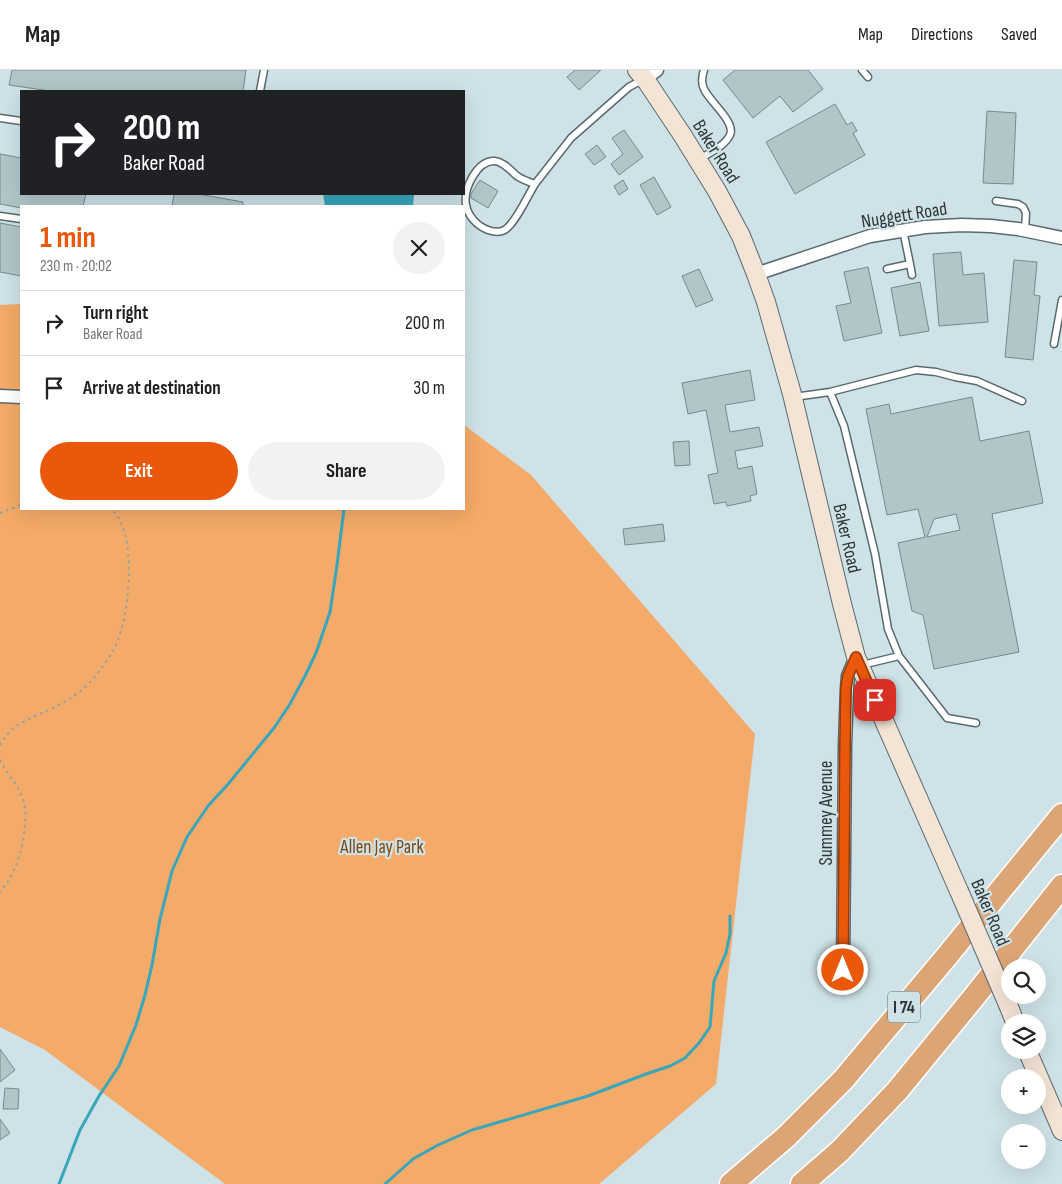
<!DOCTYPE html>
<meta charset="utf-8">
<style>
body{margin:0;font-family:"Sofia Sans Condensed",sans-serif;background:#f2f2f2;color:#222;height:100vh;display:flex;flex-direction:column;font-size:19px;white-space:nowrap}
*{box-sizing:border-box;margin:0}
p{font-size:16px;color:#767676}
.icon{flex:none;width:28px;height:28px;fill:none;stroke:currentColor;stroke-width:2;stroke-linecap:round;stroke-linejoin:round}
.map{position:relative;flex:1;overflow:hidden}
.side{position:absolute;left:20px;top:135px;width:445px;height:305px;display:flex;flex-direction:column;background:#fff;border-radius:0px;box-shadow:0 5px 20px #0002}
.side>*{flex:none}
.hud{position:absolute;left:20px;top:20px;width:445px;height:105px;border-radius:0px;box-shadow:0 5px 20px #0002;background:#202124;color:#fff;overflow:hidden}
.buttons{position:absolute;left:1001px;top:889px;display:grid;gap:10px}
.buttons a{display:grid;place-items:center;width:45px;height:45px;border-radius:50%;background:#fff;box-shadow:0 5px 20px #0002;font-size:25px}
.pin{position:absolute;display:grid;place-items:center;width:42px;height:42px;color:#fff;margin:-21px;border-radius:10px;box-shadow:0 2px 8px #0006}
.me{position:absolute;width:55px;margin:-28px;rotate:0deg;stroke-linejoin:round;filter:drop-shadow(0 0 4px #0008)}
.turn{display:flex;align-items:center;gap:18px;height:105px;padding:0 20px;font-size:22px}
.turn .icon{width:65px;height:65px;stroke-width:2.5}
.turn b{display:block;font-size:35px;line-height:42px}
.round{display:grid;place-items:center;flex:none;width:52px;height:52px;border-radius:26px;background:#f2f2f2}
.overview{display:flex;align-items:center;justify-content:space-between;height:85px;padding:0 20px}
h1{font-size:30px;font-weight:700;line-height:38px;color:#ea580c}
.action{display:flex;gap:10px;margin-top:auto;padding:10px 20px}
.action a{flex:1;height:58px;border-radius:30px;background:#ea580c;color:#fff;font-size:20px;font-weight:700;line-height:58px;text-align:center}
.action a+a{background:#f2f2f2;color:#222}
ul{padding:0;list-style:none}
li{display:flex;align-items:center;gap:15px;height:65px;padding:0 20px;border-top:1px solid #e0e0e0}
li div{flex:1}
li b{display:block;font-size:19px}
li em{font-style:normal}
header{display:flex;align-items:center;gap:30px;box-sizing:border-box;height:70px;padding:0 25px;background:#fff;border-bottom:1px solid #e0e0e0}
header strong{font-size:24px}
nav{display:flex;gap:28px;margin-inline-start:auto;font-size:18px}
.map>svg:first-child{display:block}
</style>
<header>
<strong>Map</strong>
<nav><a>Map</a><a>Directions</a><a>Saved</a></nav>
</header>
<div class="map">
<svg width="1062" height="1114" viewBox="0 0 1062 1114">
<rect width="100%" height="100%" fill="#cee2e7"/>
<path fill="#f4aa68" d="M21,234V439H464V355L531,405L755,664L716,1014L599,1114H225L45,980L0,957V235Z"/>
<path fill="#38a6bb" d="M323,124H414L413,136H325Z"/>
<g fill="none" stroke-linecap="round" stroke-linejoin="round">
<path stroke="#38a6bb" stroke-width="3" d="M59,1114L80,1060L99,1026L119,996L136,955L145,925L152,895L160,849L172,801L187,767L208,736L229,713L274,658L290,634L305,606L316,583L330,542L337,495L344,439
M385,1114L413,1089L438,1075L472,1060L588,1026L646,1004L670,996L685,988L699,973L710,957L714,911L726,883L730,864V846"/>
</g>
<path fill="#b2c6ca" stroke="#77898d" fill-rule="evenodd" d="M12,0H246L243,21H50L9,15Z
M575,0H601L579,20L567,7Z
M735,0H808L823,19L793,42L780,26L753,48L723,10Z
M835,34L847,55L852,52L857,61L853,63L865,85L795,124L766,72Z
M987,41L1016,43L1013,114L983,113Z
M624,60L643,87L619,105L611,94L623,84L612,68Z
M597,75L606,87L594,95L585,84Z
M0,84L21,88V124H86L83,136H21V138L0,134Z
M654,107L671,137L657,145L640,115Z
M480,110L498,121L488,138L471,128V124Z
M623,110L628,119L619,125L614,116Z
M174,124H198L243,132V136H172Z
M0,153L21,157V206L0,202Z
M961,182L963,205L984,203L988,252L939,256L933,184Z
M1014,190L1037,192L1034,225L1040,226L1033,290L1005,287Z
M868,197L882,263L844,271L836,236L851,233L844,202Z
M699,199L713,230L696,237L682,206Z
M920,212L929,261L900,266L891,218Z
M750,300L755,330L725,335L730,362L759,357L763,376L735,381L738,399L752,396L757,424L750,426L751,431L727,436L726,432L714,434L708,405L718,403L706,340L688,344L682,313Z
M972,327L980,371L1029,361L1043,433L992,444L1019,582L934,599L923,545L912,541L898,473L925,467L918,439L887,445L866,339L889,334L891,344ZM956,444L960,460L927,467L934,449Z
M689,371L690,395L675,396L673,372Z
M663,454L665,471L625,475L623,459Z
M0,979L15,1000L0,1012Z
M5,1018L19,1019L18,1039H3Z
M0,1049L10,1063L0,1070Z"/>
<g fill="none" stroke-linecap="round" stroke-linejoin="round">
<defs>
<path id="lane" d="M862,0L868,7
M260,21L264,0
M0,48L21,51
M700,89C709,83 725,76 730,65C736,52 709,31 704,19C701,13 702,6 704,0
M535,114C528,125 516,152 506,159C501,163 494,162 488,160C477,156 468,146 466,135C463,119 477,90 495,91C504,92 511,101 517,106C523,110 529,112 535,114L571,68L629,17L644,9
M996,131L1018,134L1023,137L1026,143L1025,161
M0,146L21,149
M903,160L910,194
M887,199L910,194L912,205
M1054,274L1062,230
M830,322L844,356L875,484L888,559L899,586L947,648L976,653
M794,327L830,322L916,300L936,302L955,307L977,311L1022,331
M862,595L899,586"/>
<path id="street" d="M645,9L657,0
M756,204L870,166L925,157L962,155L991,156L1018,159L1062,168
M0,326L21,327
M843,900L845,675L847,618L848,606L856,587"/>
<path id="secondary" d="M637,0L645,9L683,66L717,121L741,166L756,204L766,232L792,324L842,534L856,587L959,821
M1009,937L1015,952
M1027,980L1062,1061"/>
<path id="highway" d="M731,1114L786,1067L843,1010L947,886L1062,745
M802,1114L840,1081L897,1021L974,927L1062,816"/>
</defs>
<use href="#lane" stroke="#586a6e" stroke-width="9"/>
<use href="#street" stroke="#586a6e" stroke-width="15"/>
<use href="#secondary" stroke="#586a6e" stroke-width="20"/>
<use href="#highway" stroke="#fff" stroke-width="25"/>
<path stroke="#92a1a5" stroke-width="2" stroke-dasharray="2.5 4" stroke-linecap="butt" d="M0,443L21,435
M0,675L9,662L16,656C37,644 65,635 83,619C97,606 109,590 117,572C129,544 134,484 122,455C120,449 116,444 112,439
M0,690C6,703 17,713 22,727C26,737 26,747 25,757C22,782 16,803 0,822"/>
<use href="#lane" stroke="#fff" stroke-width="6"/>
<use href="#street" stroke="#fff" stroke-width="12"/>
<use href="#secondary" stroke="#f4e4d6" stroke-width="18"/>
<use href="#highway" stroke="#dca575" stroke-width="22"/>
<defs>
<path id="secondary-bridge" d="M959,821L1009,937"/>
</defs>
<use href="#secondary-bridge" stroke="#586a6e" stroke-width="20" stroke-linecap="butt"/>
<use href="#secondary-bridge" stroke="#f4e4d6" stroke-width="18"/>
</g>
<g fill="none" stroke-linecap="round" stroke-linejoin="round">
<defs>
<path id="route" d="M843,900L845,675L846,618L848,606L856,587L875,630"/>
</defs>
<use href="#route" stroke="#983908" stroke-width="12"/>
<use href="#route" stroke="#ea580c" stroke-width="9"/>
</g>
<g text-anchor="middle" stroke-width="4.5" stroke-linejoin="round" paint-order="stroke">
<rect fill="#cee2e7" stroke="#5e6a6c" stroke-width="1" x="888" y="921.5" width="32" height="31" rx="4"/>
<g font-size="18" font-weight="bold" fill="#2e3638">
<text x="904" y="943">I 74</text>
</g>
<g font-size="19" fill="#2e3638" stroke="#cee2e7">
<text transform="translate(717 81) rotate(58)" y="7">Baker Road</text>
<text transform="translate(904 144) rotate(-9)" y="7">Nuggett Road</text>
<text transform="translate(848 468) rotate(77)" y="7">Baker Road</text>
<text transform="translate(825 743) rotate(-90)" y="7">Summey Avenue</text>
<text transform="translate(991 842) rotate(67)" y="7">Baker Road</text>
</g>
<g font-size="19" fill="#7a4712" stroke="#cee2e7">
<text x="382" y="783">Allen Jay Park</text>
</g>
</g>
</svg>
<div class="buttons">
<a><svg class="icon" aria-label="search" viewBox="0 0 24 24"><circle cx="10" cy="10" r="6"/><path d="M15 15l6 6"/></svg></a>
<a><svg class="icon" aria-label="layers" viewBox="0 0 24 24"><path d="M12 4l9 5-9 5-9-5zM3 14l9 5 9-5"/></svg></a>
<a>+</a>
<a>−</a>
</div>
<div class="pin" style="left:875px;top:630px;background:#d93025"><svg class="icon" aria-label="arrive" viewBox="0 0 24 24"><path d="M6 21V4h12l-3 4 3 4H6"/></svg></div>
<svg class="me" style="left:843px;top:900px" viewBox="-20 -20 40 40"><circle r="17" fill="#ea580c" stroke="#fff" stroke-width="3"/><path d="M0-11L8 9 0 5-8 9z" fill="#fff"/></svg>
<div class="hud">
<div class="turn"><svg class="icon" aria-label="right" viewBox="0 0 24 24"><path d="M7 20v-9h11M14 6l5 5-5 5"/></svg><div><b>200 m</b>Baker Road</div></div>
</div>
<section class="side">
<div class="overview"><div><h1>1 min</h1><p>230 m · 20:02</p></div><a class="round"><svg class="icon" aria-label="close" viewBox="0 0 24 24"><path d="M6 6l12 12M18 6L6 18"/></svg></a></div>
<ul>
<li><svg class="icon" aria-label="right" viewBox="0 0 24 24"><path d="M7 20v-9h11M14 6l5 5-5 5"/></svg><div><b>Turn right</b><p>Baker Road</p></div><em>200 m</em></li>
<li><svg class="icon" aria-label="arrive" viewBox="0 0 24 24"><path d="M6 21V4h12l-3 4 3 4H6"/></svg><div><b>Arrive at destination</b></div><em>30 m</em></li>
</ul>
<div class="action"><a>Exit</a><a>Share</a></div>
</section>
</div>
